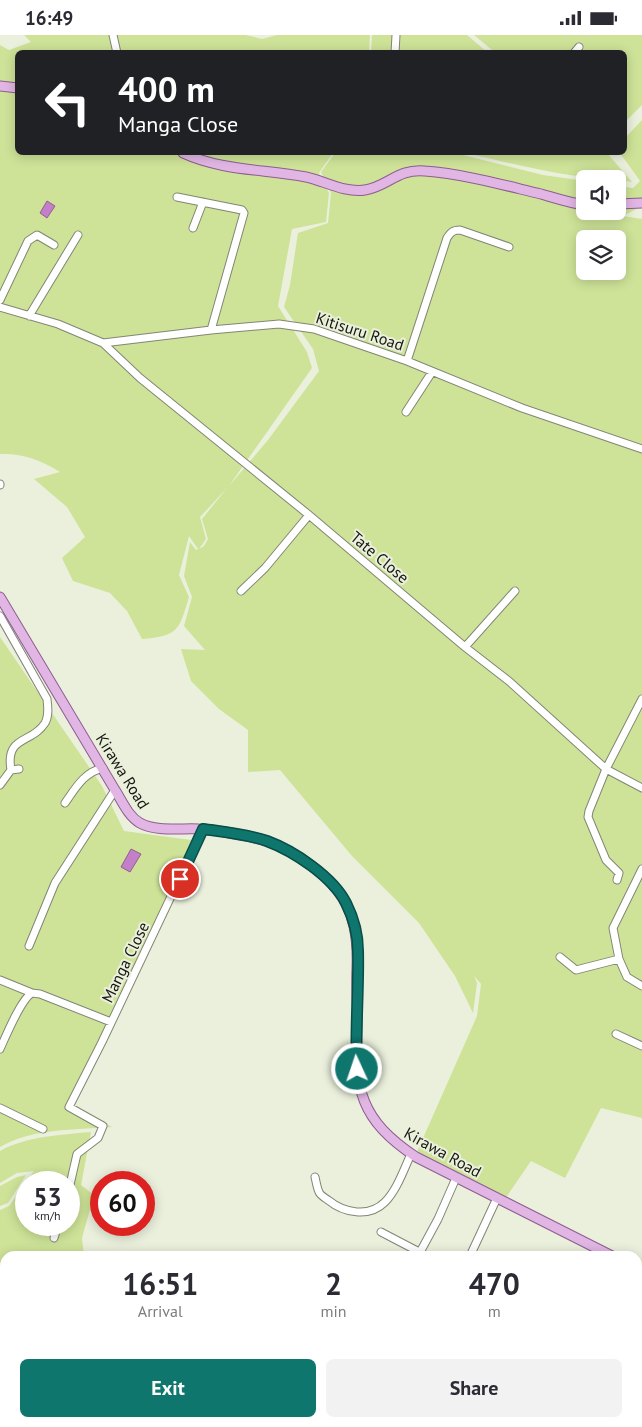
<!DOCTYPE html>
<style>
body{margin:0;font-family:"PT Sans",sans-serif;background:#f2f2f3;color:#2b2b33;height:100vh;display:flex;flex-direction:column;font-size:19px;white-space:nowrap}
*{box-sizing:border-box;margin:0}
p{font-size:16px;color:#7c7c81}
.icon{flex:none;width:28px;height:28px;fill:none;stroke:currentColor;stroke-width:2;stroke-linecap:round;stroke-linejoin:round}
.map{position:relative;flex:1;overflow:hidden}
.side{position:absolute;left:0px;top:1216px;width:642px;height:176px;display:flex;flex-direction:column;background:#fff;border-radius:15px 15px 0 0;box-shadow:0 2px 12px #0003}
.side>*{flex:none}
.guide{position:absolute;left:15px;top:15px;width:612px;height:105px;border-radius:8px;box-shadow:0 2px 12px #0003;background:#202124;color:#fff;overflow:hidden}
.buttons{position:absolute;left:576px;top:135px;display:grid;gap:10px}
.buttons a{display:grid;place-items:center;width:50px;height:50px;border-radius:8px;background:#fff;box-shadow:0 2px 12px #0003;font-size:25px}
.speed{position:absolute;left:15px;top:1136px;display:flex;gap:10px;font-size:25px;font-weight:700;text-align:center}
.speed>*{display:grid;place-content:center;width:65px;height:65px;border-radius:50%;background:#fff;box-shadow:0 2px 12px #0003;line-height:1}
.speed small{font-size:12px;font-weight:400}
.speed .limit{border:8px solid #d22;background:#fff;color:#111}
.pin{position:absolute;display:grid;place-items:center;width:42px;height:42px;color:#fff;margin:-21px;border:2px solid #fff;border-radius:50%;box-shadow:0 1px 5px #0007}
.me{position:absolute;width:55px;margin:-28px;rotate:357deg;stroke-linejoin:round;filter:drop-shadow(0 0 4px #0008)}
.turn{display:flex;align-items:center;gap:18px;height:105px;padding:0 20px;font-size:22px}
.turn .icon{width:65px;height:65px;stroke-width:2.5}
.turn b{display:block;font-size:35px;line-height:42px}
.eta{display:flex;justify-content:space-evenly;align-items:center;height:85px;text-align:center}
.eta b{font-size:30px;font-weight:700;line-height:35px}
.primary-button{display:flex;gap:10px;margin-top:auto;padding:10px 20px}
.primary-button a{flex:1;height:58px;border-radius:8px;background:#0f766e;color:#fff;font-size:20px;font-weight:700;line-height:58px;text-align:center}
.primary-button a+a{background:#f2f2f3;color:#2b2b33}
.status{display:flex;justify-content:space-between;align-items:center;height:35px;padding:0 25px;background:#fff;direction:ltr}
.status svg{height:14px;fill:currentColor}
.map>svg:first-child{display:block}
</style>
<div class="status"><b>16:49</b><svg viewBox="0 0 49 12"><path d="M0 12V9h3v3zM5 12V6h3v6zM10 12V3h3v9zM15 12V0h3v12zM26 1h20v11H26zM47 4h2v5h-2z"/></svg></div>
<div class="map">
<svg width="642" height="1392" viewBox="0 0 642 1392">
<rect width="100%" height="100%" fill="#eaf0dc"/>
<path fill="#cee398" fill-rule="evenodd" d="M24,0H246L262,4L277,0H370L369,18H18V118H333L319,138L329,158L326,187L292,194L278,271L307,317L312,333L229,451L268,405L319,336L313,314L284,272L290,250L298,198L328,188L331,158L321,137L335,118H463V120L543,140L585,146V176H618V151L633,153L640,146L620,118H625V103L642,85V171L623,181L642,184V1083L601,1073L565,1143L531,1126L505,1164L416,1119L477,981L481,949L474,941L477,948L473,978L455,941L419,888L352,821L280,735L248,737V695L219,674L191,646L181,614L205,615L184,591L192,562L184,541L190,507L196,515L198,514L189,501L179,540L189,562C179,595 179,601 142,604L127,576L110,558L73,546L62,523L85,502L67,472L34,444L60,437C41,425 22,418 0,419V10L9,15L31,7ZM585,204H618V236H585ZM227,453L202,484L208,504L204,511L199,514L206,504L200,482Z
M372,0H467L487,17L371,18Z
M474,0H642V70L625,87V18L492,17V15Z
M466,118H607L632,147L618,145V144C569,144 514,129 466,118Z
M0,602L102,751L124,796L191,805L73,1071L112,1092C75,1095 33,1093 0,1112Z
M91,1097L81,1150L94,1160L82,1203L84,1221H5V1388H278V1392H0V1175L9,1171L34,1136L17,1138L0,1148V1116C27,1101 60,1100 91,1097ZM26,1148H69V1190H26Z
M26,1140L8,1168L0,1171V1151L17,1142Z"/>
<path fill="#c380c8" stroke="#8f6091" d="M47,166L55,171L47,183L40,178Z
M131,814L141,819L130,837L121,832Z"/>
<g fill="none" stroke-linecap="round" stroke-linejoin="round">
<defs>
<path id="minor" d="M113,0L117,18
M395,18L396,0
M574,18L579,12
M177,162L242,175L244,178L211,295
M193,193L203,167
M0,265L28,206L37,200L54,210
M0,272L58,289L103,308L211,295L279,289L314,294L407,326L522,373L642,414
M29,281L78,200
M103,308L140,343L309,480L465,612L510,647L606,734L642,753
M407,326L447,203C451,197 453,195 460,195L509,212
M406,377L432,337
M0,449V450
M241,556L265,533L309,480
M0,581L47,664C48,672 49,681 45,688C32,709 5,700 11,735
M465,612L515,556
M0,750L11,735L19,734
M65,768C75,754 84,737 103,733
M642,834L613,893L619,924L627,942L642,951
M617,845L619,838L606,825L588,782L589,776L606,734L642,664
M29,911L55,848L115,755
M560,922L576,935L619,924
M0,945L32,958
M616,999L642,1011
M0,1014C6,1001 21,964 32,958L40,959L111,987
M0,1073L43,1094
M315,1142C316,1146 317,1153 319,1157C320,1160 325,1163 328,1165C344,1178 369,1183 385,1167C397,1155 404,1134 411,1119
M69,1154L77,1119L98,1103L103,1091L69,1072L102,1007L203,794
M381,1197L427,1221
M54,1203L58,1190
M418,1221L438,1184L456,1143
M470,1221L497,1163
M211,1392V1391
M427,1392L429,1388"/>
<path id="major" d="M0,51L18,53
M183,118C222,136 264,134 306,142C325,146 344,158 365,155C387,152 398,133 425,136C464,139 503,150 541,159C555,163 570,168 585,170
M618,169L642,168
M0,562L115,755C122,766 128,781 140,788C156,797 181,793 199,794C208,794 217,796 225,797C239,800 253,801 266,806C292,815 320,834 337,855C355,877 358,905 357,933C356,952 358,971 357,990C354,1054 360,1085 416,1122L612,1221
M638,1234L642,1237"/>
</defs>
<use href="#minor" stroke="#818675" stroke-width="9"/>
<use href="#major" stroke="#8d5e8e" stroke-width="11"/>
<use href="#minor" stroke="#fff" stroke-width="7"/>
<use href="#major" stroke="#e1b6e4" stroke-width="9"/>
</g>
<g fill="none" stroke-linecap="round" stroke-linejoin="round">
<defs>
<path id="route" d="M180,844L203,794C224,797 246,799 267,806C294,816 333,842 346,868C353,882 358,900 358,916C359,955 355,994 357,1034"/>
</defs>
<use href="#route" stroke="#0a4d48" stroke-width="12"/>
<use href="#route" stroke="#0f766e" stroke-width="9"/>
</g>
<g text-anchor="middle" stroke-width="4" stroke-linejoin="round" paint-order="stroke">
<g font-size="16" fill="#151710" stroke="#eaf0dc">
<text transform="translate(360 296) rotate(18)" y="6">Kitisuru Road</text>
<text transform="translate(380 522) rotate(40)" y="6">Tate Close</text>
<text transform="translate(123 736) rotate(58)" y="6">Kirawa Road</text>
<text transform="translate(125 927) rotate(-64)" y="6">Manga Close</text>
<text transform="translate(443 1117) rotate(29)" y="6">Kirawa Road</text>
</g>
</g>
</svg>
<div class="buttons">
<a><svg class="icon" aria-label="sound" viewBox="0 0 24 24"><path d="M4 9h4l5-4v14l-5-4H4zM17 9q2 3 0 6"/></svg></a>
<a><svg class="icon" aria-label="layers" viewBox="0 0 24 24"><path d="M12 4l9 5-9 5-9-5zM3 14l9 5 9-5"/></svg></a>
</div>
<div class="speed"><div>53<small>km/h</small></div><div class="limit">60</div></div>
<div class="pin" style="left:180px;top:844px;background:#d93025"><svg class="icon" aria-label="arrive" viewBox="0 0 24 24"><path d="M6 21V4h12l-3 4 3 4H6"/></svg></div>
<svg class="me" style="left:357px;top:1034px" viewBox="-20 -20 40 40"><circle r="17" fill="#0f766e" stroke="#fff" stroke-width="3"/><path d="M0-11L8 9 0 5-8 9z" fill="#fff"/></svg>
<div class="guide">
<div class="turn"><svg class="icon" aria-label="left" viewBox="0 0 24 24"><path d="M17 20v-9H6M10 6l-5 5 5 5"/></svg><div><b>400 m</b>Manga Close</div></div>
</div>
<section class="side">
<div class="eta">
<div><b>16:51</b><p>Arrival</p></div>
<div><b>2</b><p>min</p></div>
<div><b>470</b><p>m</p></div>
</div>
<div class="primary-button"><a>Exit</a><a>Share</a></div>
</section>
</div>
